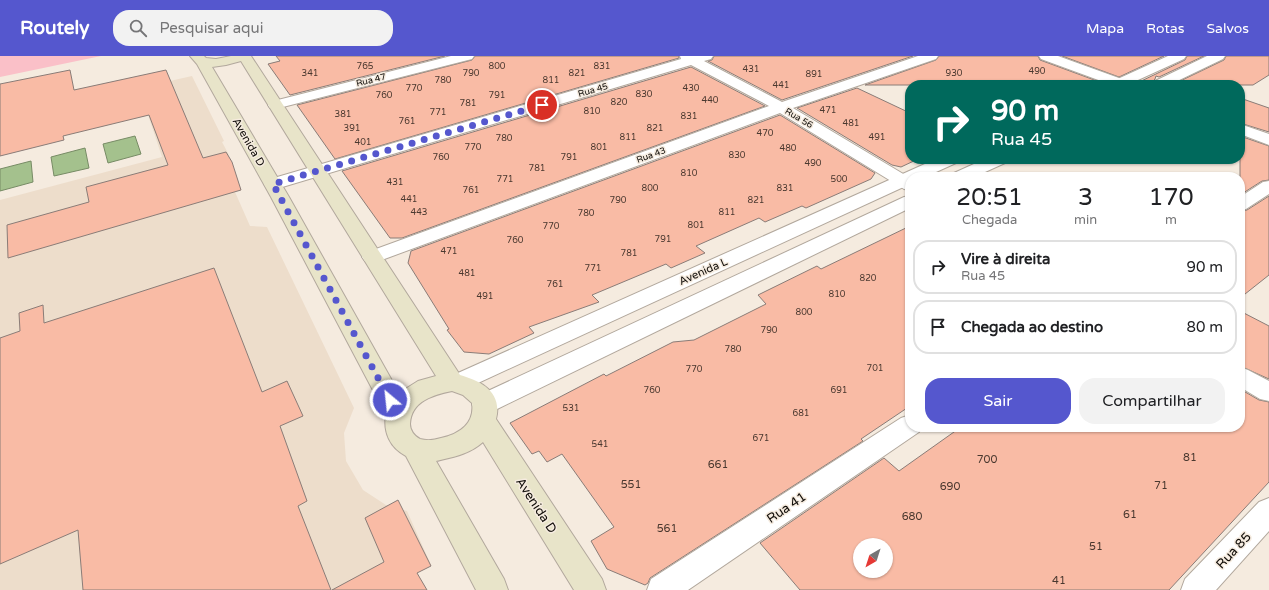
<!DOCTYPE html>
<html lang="pt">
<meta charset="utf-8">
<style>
body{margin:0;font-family:"Varela Round",sans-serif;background:#f2f2f2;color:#202124;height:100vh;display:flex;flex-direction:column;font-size:15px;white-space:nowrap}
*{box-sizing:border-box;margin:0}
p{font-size:13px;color:#757577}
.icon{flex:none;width:22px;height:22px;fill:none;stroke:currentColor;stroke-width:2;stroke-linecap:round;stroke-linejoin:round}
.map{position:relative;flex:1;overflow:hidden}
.side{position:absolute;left:905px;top:116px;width:340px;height:260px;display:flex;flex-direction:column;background:#fff;border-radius:16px;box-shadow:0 1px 3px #0004}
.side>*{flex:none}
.banner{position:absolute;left:905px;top:24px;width:340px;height:84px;border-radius:16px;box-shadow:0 1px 3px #0004;background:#00695c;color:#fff;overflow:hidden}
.needle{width:26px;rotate:219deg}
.controls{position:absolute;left:853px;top:482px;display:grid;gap:8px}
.controls a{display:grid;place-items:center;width:40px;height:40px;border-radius:50%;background:#fff;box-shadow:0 1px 3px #0004;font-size:20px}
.pin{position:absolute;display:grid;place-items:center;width:34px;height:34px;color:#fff;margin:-17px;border:2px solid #fff;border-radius:50%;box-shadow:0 1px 4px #0007}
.me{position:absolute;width:44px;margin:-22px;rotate:332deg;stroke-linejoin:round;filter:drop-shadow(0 0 3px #0008)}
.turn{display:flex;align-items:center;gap:14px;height:84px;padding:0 20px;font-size:18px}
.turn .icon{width:52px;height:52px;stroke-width:2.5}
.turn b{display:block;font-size:28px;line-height:34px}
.eta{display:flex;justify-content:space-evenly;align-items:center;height:68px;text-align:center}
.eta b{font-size:24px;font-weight:600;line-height:28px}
.action{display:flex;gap:8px;margin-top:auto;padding:8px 20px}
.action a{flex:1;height:46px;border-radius:16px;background:#5557ce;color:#fff;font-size:16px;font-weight:600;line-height:46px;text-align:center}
.action a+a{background:#f2f2f2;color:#202124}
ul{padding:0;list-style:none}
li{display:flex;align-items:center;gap:12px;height:54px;margin:0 8px 6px;padding:0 12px;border:2px solid #e0e0e0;border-radius:16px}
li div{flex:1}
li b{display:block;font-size:15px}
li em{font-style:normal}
header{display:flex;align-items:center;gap:24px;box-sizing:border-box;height:56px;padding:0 20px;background:#5557ce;color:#fff}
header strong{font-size:19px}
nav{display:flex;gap:22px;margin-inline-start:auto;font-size:14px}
.search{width:280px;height:36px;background:#f2f2f2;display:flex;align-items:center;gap:10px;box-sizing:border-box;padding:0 14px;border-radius:16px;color:#757577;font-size:15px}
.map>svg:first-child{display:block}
</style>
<header>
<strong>Routely</strong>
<div class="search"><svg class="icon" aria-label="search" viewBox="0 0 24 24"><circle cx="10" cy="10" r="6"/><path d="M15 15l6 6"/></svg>Pesquisar aqui</div>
<nav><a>Mapa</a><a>Rotas</a><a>Salvos</a></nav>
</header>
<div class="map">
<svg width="1269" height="534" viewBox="0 0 1269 534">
<rect width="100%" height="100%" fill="#f5ebdf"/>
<path fill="#edddcb" d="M192,20L224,85L222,86L229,99L219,103L237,130L235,136L250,170L267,171L354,352L344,377L346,405L363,434L386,449L407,455L431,509L386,534H0V144L162,101L148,59L71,78L59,50Z"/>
<path fill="#fac0c8" d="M0,0H101L0,21Z"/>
<path fill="#a4c18d" stroke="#778b65" d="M135,80L141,98L108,107L103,88Z
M85,92L89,112L54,120L51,101Z
M31,105L33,126L0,135V113Z"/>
<path fill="#f9bba5" stroke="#8a7c77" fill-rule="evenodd" d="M276,0H445L290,39L268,8L280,5Z
M475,0H679V2L335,103L297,49L472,4Z
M714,0H913L782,44L708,5L712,4Z
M939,0H1038L1040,4L1108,29H865L936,4Z
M1062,0H1164L1119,21Z
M1187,0H1204L1159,21L1156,20L1155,23L1150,29H1133L1185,4Z
M1226,0H1269V19L1253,29H1181L1176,27L1224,4Z
M691,11L765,50L402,182H390L342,115Z
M70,14L74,34L166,14L203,102L226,96L232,106L241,134L8,202L7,169L89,146L86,131L168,109L149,59L63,80L64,84L0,100V28Z
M857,32L910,57V103H918L901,111L892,109L797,52Z
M1240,42L1269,52V76L1240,67Z
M780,59L875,117L871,123L806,152L802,150L765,166L759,162L696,190L705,197L671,212L666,208L592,239L599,246L529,271L534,277L489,298L464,296L447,274L449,273L408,207L411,195Z
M1240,80L1269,90V124L1262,125L1240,139Z
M1269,140V219L1240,242V155L1247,154Z
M910,170V350L861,383L863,385L650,522L648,527L645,529L607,513L591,485L614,471L562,398L547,406L539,395L532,398L510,367L604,318L606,320L673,286L694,284L766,248L758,239L817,210L821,213Z
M214,212L262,336L287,325L303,360L280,370L307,445L298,450L331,534H83L78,474L0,508V282L20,275L19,257L43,249L44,267Z
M1240,255L1269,270V323L1240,310Z
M1240,333L1259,344L1269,346V426L1169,534H800L760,487L884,402L899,415L961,371H1240ZM860,489H886V515H860Z
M398,444L431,510L417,517L427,534H332L384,506L365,462Z"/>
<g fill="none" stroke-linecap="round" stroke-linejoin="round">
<defs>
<path id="minor" d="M451,0H474L472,3L275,53L270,52L268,49L270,46Z
M680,0H713L711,3L704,5L782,46L918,0H938L936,3L793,52L910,122V134L904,133L780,57L379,205L372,207L365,205L362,201L365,197L769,50L691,9L279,132L273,133L267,132L264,128L267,124L681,3Z
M1039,0H1058L1130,26L1132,29H1112L1041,3Z
M1240,68L1269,78V89L1240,78Z
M1269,125V138L1246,153L1240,154V141L1263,126Z
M1240,311L1248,314L1269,325V345L1260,343L1240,331Z
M910,359V371H922L919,376L688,534H647L651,523L901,362Z
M1269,442V475L1216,534H1181L1185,523L1259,446Z"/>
<path id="tertiary" d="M1168,0H1186L1184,3L1127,29H1109L1111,26Z
M1207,0H1225L1223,3L1169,29H1151L1153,26Z
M936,103H958L956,107L925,121H910V128L465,333L457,336L449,333L445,327L449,321Z
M985,103H1007L1005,107L974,121H951L954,117Z
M910,140V152L493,355L484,358L475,355L472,348L475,341L904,141Z"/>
<path id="secondary" d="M190,0H204L206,2L216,3L231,0H251L460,319C481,325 503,336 496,363L602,523L606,534H574L483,386C470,398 453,401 436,405L504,523L508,534H476L406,400C390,392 383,376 386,359L271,141L197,8ZM241,5L436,320L418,325L399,337L289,141L212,11L226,9ZM452,335L463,339L472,347C475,367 460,378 441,382C435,384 427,385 420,383C414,380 410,374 410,368C411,345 433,339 452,335Z"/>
</defs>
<use href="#minor" stroke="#b2a89d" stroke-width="2"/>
<use href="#tertiary" stroke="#b2a89d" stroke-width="2"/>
<use href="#secondary" stroke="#b2a89d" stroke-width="2"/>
<use href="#minor" fill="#fff" fill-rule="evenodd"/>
<use href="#tertiary" fill="#fff" fill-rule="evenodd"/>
<use href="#secondary" fill="#e8e4c9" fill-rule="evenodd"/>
</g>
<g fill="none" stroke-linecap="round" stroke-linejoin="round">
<path stroke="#5557ce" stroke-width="7" stroke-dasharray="0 12.6" d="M390,344L273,128L542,49"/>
</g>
<g text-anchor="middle" stroke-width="3" stroke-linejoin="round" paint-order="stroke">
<g font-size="9" fill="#4a382f">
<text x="365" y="13">765</text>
<text x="497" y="13">800</text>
<text x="602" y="13">831</text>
<text x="751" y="16">431</text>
<text x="1037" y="18">490</text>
<text x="310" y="20">341</text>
<text x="471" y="20">790</text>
<text x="577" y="20">821</text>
<text x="954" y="20">930</text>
<text x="814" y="21">891</text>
<text x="443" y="27">780</text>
<text x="551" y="27">811</text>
<text x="781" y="32">441</text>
<text x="414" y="35">770</text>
<text x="691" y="35">430</text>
<text x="644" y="41">830</text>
<text x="384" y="42">760</text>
<text x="497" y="42">791</text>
<text x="710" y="47">440</text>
<text x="619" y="49">820</text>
<text x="468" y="50">781</text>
<text x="828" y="57">471</text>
<text x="592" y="58">810</text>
<text x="438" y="59">771</text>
<text x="343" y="61">381</text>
<text x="689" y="63">831</text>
<text x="407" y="68">761</text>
<text x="851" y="70">481</text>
<text x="352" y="75">391</text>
<text x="655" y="75">821</text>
<text x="765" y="80">470</text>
<text x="628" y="84">811</text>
<text x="877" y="84">491</text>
<text x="504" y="85">780</text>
<text x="363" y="89">401</text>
<text x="473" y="94">770</text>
<text x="599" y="94">801</text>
<text x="788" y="95">480</text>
<text x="737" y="102">830</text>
<text x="441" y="104">760</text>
<text x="569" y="104">791</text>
<text x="813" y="110">490</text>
<text x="537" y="115">781</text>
<text x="689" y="120">810</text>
<text x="505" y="126">771</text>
<text x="839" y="126">500</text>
<text x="395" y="129">431</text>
<text x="650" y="135">800</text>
<text x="785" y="135">831</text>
<text x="471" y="137">761</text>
<text x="409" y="146">441</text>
<text x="618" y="147">790</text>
<text x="756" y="147">821</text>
<text x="419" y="159">443</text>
<text x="727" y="159">811</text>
<text x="586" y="160">780</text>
<text x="696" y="172">801</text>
<text x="551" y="173">770</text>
<text x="663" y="186">791</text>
<text x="515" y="187">760</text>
<text x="449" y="198">471</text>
<text x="629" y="200">781</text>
<text x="593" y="215">771</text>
<text x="467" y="220">481</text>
<text x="868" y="225">820</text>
<text x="555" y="231">761</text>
<text x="837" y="241">810</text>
<text x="485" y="243">491</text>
<text x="804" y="259">800</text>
<text x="769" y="277">790</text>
<text x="733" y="296">780</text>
<text x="875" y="315">701</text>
<text x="694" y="316">770</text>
<text x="652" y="337">760</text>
<text x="839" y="337">691</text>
<text x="571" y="355">531</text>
<text x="801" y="360">681</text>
<text x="761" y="385">671</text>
<text x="600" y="391">541</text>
</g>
<g font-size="9" fill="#0f0c08" stroke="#f5ebdf">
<text transform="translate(371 24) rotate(-14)" y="3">Rua 47</text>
<text transform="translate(593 34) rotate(-16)" y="3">Rua 45</text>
<text transform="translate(799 62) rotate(31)" y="3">Rua 56</text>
<text transform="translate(651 99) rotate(-20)" y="3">Rua 43</text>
</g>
<g font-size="11" fill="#0f0c08" stroke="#f5ebdf">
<text transform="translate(249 86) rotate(60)" y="4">Avenida D</text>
<text transform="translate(703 215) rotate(-24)" y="4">Avenida L</text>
</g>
<g font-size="11" fill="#4a382f">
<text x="1190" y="405">81</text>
<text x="987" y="407">700</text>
<text x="718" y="412">661</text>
<text x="631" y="432">551</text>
<text x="1161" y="433">71</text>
<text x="950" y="434">690</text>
<text x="1130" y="462">61</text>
<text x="912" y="464">680</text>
<text x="667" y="476">561</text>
<text x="1096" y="494">51</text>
<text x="1059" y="528">41</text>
</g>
<g font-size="13" fill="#0f0c08" stroke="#f5ebdf">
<text transform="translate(537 449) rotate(57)" y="5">Avenida D</text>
<text transform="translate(786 451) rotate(-34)" y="5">Rua 41</text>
<text transform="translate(1233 494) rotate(-47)" y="5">Rua 85</text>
</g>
</g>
</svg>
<div class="controls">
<a><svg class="needle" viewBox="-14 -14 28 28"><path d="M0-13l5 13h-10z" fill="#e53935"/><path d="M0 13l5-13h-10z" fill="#757577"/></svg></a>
</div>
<div class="pin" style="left:542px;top:49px;background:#d93025"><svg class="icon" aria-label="arrive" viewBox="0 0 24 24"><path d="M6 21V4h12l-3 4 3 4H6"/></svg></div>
<svg class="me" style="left:390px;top:344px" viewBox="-20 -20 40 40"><circle r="17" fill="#5557ce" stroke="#fff" stroke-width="3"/><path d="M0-11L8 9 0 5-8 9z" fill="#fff"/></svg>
<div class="banner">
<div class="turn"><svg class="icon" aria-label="right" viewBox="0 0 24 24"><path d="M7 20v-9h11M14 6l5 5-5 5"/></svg><div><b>90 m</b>Rua 45</div></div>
</div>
<section class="side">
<div class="eta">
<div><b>20:51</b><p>Chegada</p></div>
<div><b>3</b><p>min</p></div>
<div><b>170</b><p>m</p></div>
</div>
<ul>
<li><svg class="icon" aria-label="right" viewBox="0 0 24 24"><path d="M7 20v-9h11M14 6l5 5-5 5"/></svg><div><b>Vire à direita</b><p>Rua 45</p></div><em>90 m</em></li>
<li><svg class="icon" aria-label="arrive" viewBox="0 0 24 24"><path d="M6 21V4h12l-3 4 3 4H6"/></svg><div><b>Chegada ao destino</b></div><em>80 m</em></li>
</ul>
<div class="action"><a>Sair</a><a>Compartilhar</a></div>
</section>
</div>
